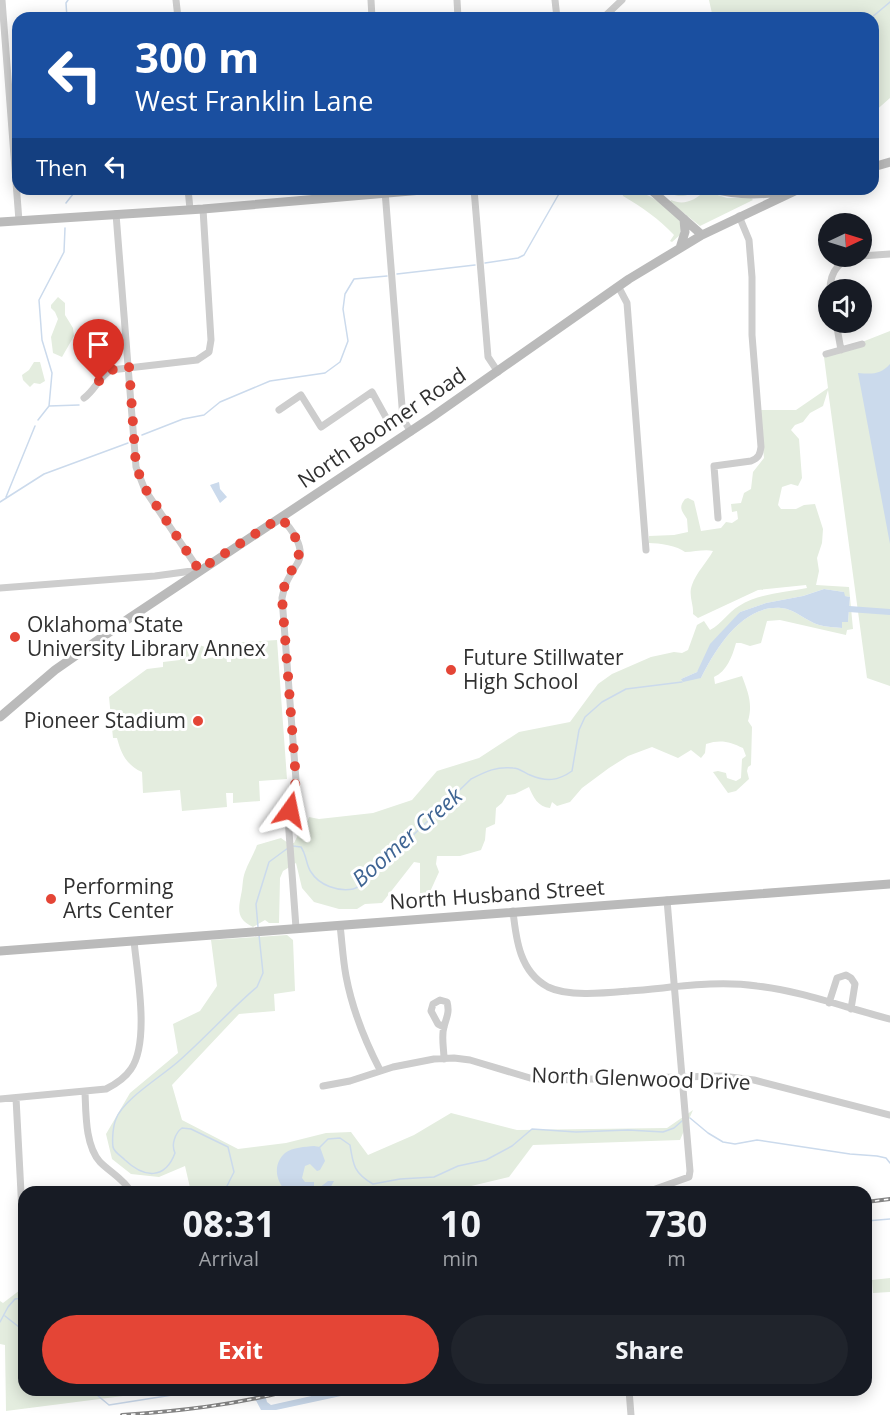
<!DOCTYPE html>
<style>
body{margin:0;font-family:"Open Sans",sans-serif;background:#20242c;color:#f1f3f6;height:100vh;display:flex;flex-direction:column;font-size:22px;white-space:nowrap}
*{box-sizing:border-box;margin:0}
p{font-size:20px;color:#9ea1a6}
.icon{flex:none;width:33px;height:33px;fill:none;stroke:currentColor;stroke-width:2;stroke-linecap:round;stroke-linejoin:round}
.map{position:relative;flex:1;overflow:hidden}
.side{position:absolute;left:18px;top:1186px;width:854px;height:210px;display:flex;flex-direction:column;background:#171b24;border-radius:18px;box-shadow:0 3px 15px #0003}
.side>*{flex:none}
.banner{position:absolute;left:12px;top:12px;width:867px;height:183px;border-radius:18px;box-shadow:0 3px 15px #0003;background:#1a4fa0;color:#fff;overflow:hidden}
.needle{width:39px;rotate:86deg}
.buttons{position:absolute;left:818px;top:213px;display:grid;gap:12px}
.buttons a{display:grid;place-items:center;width:54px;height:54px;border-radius:50%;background:#171b24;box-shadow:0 3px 15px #0003;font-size:30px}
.pin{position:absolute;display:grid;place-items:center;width:51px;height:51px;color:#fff;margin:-62px -26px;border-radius:50% 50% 50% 0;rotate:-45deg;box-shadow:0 0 6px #0007}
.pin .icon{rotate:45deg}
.me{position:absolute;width:66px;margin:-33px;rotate:12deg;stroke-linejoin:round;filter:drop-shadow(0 0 4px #0008)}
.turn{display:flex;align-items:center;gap:21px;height:126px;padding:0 24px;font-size:27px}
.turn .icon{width:78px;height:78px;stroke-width:2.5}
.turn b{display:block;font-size:42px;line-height:51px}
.then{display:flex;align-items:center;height:57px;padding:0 24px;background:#0003;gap:12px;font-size:22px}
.eta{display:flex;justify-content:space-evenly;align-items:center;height:102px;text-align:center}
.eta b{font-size:36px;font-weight:700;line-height:42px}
.action{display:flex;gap:12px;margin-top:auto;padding:12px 24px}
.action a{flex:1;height:69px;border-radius:36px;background:#e44536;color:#fff;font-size:24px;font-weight:700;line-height:69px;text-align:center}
.action a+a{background:#20242c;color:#f1f3f6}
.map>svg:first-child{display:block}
</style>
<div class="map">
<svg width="890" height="1415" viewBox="0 0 890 1415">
<rect width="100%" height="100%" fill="#fff"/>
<path fill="#e4eddf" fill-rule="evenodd" d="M709,0H890V98L873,113V18H713Z
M621,189C645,189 665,204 681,222L680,235L672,242L670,241L674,235C659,219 642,207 623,196Z
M659,189H698C685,200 673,196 659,189Z
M705,191L727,198H751L753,200L700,226L670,202L671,200C684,206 695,200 705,191Z
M58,297L65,303V315L73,328L74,336L62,357L53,353L51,337L58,319L55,312L51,308V305Z
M890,331V686L867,678L828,390L823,406L810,413L803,422L795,425L791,430L799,439L802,478L798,486L791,484L782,487L778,505L781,509H796L804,505L815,504L823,529L822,543L817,558L819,571L816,585L849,587L853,629L847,630L846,635L780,620L767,621L761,643L750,646L741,643H736C732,657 727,671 714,677L715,684L742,676C748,692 753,704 748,721L752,727L751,765L748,767L747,771L749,779L736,791L728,793L713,772L718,771L726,773L727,778L736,781L741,778L742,759L746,756L743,748C730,742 721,739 706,744L705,753L701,758L691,750L678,758L652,747L628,756L609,768L582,788L570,802L557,806L552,802L550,808C538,807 533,797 529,787L515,794L507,795L502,803L496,808L495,824L486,828L485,840L481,850L460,856H437L436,864L439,872L429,894L420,893V863L414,862L382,903L365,904L357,909H339L314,902L302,888L296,863L283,871L280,878L279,923H269L265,920L253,927C237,919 238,911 241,895C243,888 242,880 245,872C248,863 254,854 257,845L281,838L288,843H294L299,833L307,832L306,825L309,817L319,819L373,813L412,800L437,771L479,758L519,732L570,722L598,684L612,674L651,657L674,652L682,653L688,650L697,625L704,621L710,630C722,624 728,612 739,606C759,593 784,593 807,588L806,585L758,590L698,618L693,614C694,605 688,595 692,585C696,573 707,562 713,551C705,549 694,552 685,552C678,546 659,543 649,543V536L674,535L688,532L687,519C682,511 678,508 685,499L688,498L694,501L701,531L721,528L726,522L732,523L738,519L737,511L732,512L731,504L741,503L744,493L751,489L753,472L764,458L760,410H796L828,388L824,357ZM824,589L844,592V596L850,597L848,622H842V628C835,627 826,627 819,625C806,621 795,609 781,608C742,605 716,648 701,678L681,679L697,672L740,612L766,603L803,596Z
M34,362H40L45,381L40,384L34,383L30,387L23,380L22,375L29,370Z
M277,640L287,779L259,781L260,801L233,803V793H226L227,807L182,811L180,790L143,793L142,772C126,765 121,753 117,738H113L109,697L147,669L163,667V662L180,660L181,648C191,643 195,643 205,647L208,658L226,656L227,662H231L230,643Z
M287,935L293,940L295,991L274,994L275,1011L239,1014L172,1085L182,1120L238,1149L286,1143L326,1133L351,1132L368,1155L414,1135L451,1113L517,1130L667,1128L693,1110L680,1140L533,1145L509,1177L446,1192L358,1190L355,1192H191L185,1166L159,1177L131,1174L112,1159L106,1134L130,1093L178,1053L173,1024L200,1011L217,986L211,940Z
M890,1278V1292L873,1293L872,1280Z
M24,1287V1390L121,1391L123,1396L6,1411L5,1345L0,1344V1301L3,1303Z"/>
<path fill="#cbdaec" d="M890,364V544L858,373C872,374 880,375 890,364Z
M219,482L220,489L227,497L220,503L210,485Z
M824,589L844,592L845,596L850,597L848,622H842V628C835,627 826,627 819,625C806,621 795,609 781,608C742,605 716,648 701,678L683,682L681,679L697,672L710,644L740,612L766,603L803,596Z
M314,1146L320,1147L325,1161L320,1170L317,1171L310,1164L305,1166L302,1178L305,1182H314V1192L328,1181H334L328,1192H287C276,1182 272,1165 285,1153C293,1147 305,1147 314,1146Z
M251,1391H264L267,1402L271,1405L334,1391H340L341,1396L276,1410H261Z"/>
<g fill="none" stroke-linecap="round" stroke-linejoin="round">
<path stroke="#cbdaec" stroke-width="1.5" d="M67,18L66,3L68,0
M871,18L890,2
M66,203L77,189
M485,263L518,258L524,255L560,192
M397,274L475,265
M49,406L52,373L42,340L39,300L64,252L65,228
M38,420L49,406L79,405
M142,435L183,419L204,415L220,402L270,381L325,373L340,362L348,341L343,309L345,294L354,279L387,276
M6,497L35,426
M0,502L44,474L128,443
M293,846L301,847C307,856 306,865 311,872C319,885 338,892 353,889C358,888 364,882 368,879L471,779C485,772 496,766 513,768C519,768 525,773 530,775C546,782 558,781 572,771L579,730L585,717L602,702L626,689L682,682
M258,927L256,904L269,862L288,848
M690,1118L708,1133L723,1142L735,1144L757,1140L850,1154L877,1156L886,1158L890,1163
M319,1148L328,1139L340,1138L350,1145C353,1165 354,1173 373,1184L400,1179L434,1177L458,1166L486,1160L512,1146L532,1129L576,1132L628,1130L663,1132L674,1128L682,1121
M228,1187L234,1192
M224,1192L234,1172L228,1147L191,1129L182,1128C175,1133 171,1145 175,1153C165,1180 144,1178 125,1160C121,1156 114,1152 113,1147C112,1139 113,1126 116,1119C123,1099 164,1075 180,1060C207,1036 230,1010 257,987L263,973L259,935
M866,1221L890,1219
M5,1316L24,1331
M0,1322L8,1307L15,1299L24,1298
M91,1390L109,1405L204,1390
M339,1393L346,1390"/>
<path stroke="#cbdaec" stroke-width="6" d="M849,609L890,612"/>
<path stroke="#cdcdcd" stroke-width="7" d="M2,0L19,221
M176,0L178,18
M371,0L372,18
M457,0L458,18
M555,0L557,18
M603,18L622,0
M188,189L190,209
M474,189L488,357L498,372
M385,191L403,419L411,432
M861,256L890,254
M618,286L627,303L646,550
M830,290C830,271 840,259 859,256
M836,322L841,350
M826,354L862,344
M84,398C95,390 99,377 111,370L197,360L209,352L211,340L203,209
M279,410L301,395L321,427L372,392L388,421
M280,518C291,527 307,549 297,564C289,577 285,582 282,598L296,780L288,818L296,928
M718,518L714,466L751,461C759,458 760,454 761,447L752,335V277L749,240L739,216
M0,588L155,576L199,570L145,490L136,467L116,214
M513,911C516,940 520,972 548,987C568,997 606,993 629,991C672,988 714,980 757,986C802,991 846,1008 890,1019
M340,925C342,942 343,960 346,976C352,1008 365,1041 380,1070
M829,1003L837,978L846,975L851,978L855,984L851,1009
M444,1059C444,1049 441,1036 444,1027C446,1018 450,1013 447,1002L440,1000L433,1004L431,1011L438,1024L444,1027
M323,1086L350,1081L393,1067L434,1059L454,1058L470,1060L530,1078L552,1080L722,1076L754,1080L890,1115
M85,1092C86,1113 85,1145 100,1162C111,1173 124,1179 131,1192
M16,1098L22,1212
M0,1099L106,1089C116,1084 125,1078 131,1069C150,1042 137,973 134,941
M647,1192L689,1177L690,1171L667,900
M629,1390L631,1415"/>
<path stroke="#bababa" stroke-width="9" d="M873,167L890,162
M650,189L702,235
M713,189C738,196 762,195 788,191
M0,222L203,209L434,189
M680,248L685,232L684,219
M0,717L55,670L131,617L432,417L629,279L702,235L797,190
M0,951L890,884"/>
<defs>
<path id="rail" d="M866,1202L890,1199
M122,1415C179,1411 235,1405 291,1390"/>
</defs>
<use href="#rail" stroke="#858585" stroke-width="4"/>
<use href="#rail" stroke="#fff" stroke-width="1.5" stroke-dasharray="4.5" stroke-linecap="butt"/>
</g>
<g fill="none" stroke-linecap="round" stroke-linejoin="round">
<path stroke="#e44536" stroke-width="10" stroke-dasharray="0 18" d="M99,381L111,370L129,366L136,467L146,490L199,570L280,518C294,530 301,544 298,563C288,573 284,584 282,598L296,780L290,810"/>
</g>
<g fill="#e44536" stroke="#fff" stroke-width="2">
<circle cx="15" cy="637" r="6"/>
<circle cx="451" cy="670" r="6"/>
<circle cx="198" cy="721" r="6"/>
<circle cx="51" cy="899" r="6"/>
</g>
<g text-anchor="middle" stroke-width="6" stroke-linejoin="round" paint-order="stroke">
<g font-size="21" fill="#303030" stroke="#fff">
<text transform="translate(382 428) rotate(-34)" y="7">North Boomer Road</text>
<text transform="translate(497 895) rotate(-4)" y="7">North Husband Street</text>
<text transform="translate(641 1079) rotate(2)" y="7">North Glenwood Drive</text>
</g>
<g font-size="21" fill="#303030" stroke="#fff" text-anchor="start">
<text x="27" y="632">Oklahoma State<tspan x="27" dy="24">University Library Annex</tspan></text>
<text x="463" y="665">Future Stillwater<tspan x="463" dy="24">High School</tspan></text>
<text x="186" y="728" text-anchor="end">Pioneer Stadium</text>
<text x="63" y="894">Performing<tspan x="63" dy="24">Arts Center</tspan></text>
</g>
<g font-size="22" font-style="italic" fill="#3e6493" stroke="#fff">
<text transform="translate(407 837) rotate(-41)" y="8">Boomer Creek</text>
</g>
</g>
</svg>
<div class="buttons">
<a><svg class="needle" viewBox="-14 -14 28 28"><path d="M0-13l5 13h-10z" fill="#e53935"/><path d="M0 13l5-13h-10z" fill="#9ea1a6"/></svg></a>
<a><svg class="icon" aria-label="sound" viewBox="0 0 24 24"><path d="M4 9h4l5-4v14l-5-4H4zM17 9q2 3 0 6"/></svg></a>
</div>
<div class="pin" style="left:99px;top:381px;background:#d93025"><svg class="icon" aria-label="arrive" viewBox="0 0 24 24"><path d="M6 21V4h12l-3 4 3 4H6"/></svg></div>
<svg class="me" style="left:290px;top:810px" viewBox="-20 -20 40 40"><path d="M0-17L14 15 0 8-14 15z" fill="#e44536" stroke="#fff" stroke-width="4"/></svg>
<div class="banner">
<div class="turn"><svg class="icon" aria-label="left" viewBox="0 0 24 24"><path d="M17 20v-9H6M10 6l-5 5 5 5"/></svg><div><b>300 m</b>West Franklin Lane</div></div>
<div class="then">Then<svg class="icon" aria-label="left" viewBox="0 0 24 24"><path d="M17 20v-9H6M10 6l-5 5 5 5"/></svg></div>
</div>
<section class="side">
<div class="eta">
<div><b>08:31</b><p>Arrival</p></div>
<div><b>10</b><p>min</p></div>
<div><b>730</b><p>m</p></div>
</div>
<div class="action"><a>Exit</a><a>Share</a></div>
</section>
</div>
